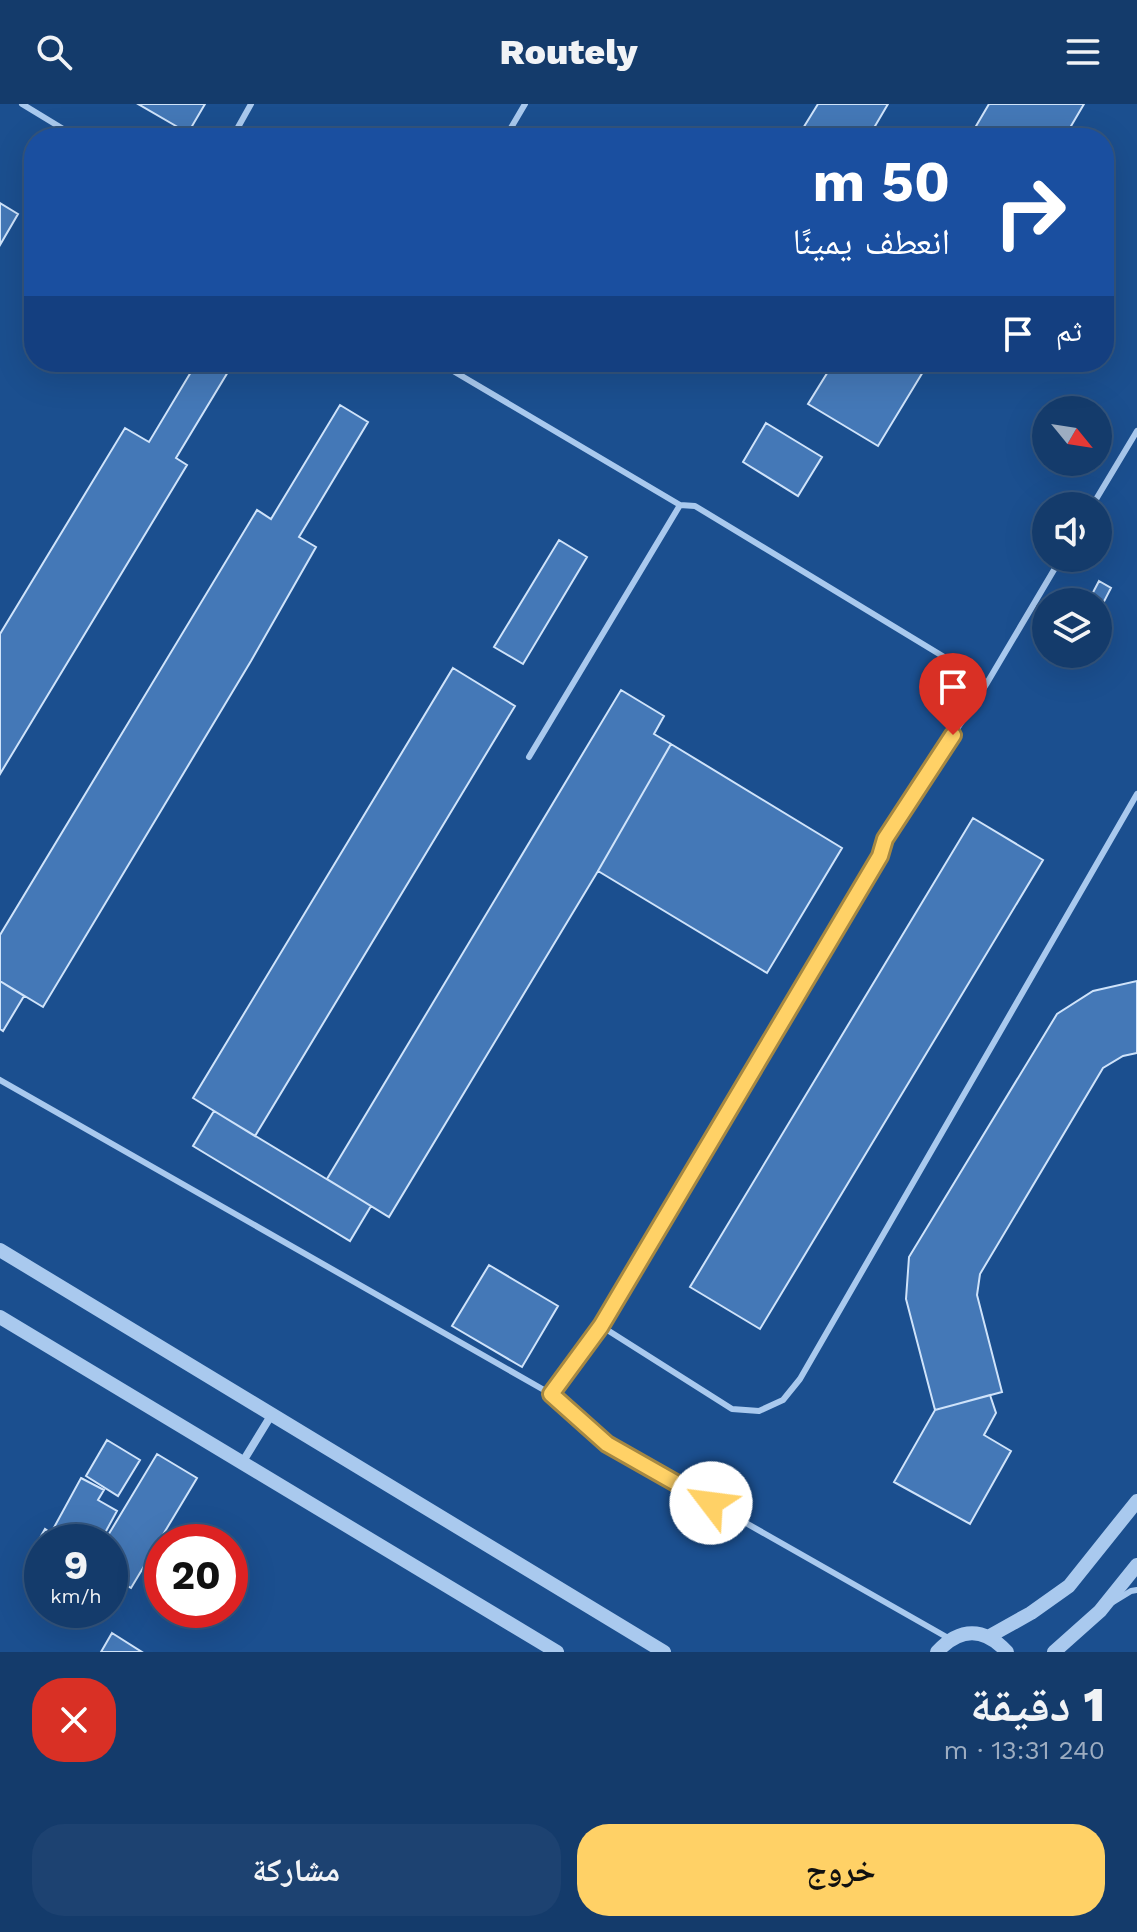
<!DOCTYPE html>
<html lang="ar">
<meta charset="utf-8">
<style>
body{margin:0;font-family:"Work Sans","Noto Naskh Arabic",sans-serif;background:#1d4271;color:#f1f3f6;direction:rtl;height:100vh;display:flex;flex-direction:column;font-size:30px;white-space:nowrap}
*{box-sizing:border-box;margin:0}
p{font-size:26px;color:#9dadc1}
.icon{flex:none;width:44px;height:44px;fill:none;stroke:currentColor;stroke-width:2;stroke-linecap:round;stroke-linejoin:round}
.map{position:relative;height:1548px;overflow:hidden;direction:ltr}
.drawer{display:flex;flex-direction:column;background:#143b6b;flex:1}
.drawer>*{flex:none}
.banner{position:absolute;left:24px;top:24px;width:1090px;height:244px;border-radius:32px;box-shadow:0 8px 32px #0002,0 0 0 2px #33557e;direction:rtl;background:#1a4fa0;color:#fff;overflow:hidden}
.needle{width:52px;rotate:120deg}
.tools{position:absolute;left:1032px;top:292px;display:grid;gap:16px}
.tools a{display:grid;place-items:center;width:80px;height:80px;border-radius:50%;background:#143b6b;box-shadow:0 8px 32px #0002,0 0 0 2px #33557e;font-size:40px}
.speed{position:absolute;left:24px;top:1420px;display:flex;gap:16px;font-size:40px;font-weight:700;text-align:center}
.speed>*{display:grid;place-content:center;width:104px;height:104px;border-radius:50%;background:#143b6b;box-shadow:0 8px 32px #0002,0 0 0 2px #33557e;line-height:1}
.speed small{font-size:20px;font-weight:400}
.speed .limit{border:12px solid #d22;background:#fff;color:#111}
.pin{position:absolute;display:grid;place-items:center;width:68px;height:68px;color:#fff;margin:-82px -34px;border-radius:50% 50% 50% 0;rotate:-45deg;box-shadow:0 0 8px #0007}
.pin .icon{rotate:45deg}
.me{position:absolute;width:88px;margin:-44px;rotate:300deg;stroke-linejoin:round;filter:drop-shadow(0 0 6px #0008)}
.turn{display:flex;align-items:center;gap:28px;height:168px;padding:0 32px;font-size:36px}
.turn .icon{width:104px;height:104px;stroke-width:2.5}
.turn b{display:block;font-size:56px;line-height:68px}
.then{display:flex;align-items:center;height:76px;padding:0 32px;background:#0003;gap:16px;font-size:30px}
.round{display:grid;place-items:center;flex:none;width:84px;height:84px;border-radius:32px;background:#1d4271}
.headline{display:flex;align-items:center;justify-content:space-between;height:136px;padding:0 32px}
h1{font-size:48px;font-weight:800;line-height:60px}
.button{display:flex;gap:16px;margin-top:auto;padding:16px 32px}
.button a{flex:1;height:92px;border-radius:32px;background:#ffd166;color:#111;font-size:32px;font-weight:800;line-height:92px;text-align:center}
.button a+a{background:#1d4271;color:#f1f3f6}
header{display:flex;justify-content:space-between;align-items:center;height:104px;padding:0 32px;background:#143b6b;font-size:36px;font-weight:800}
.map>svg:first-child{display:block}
</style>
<header><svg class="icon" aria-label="menu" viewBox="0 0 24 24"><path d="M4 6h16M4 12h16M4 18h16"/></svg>Routely<svg class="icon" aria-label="search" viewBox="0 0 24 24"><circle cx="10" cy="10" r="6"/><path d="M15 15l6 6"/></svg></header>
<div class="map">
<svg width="1137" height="1548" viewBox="0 0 1137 1548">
<rect width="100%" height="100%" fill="#1b4f8f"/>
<path fill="#4478b7" stroke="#cfe3fa" stroke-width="2" d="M138,0H205L188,29Z
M818,0H888L868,34H797Z
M989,0H1084L1064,34H969Z
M0,99L18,110L0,141Z
M197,258H234L176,354L187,361L0,670V530L125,324L149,338Z
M834,258H929L878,342L808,300Z
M340,301L368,318L299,433L316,443L251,557L43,903L0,877V831L257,406L271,415Z
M766,319L822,353L798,392L743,358Z
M559,436L587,453L523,560L494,543Z
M1099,477L1111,484L1098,509V498H1088Z
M453,564L515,602L255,1032L193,994Z
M621,586L664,612L654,630L671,640L598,767L389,1113L327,1075Z
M671,640L842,744L767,869L598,767Z
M973,714L1043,756L760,1225L690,1183Z
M0,877L24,892L3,927L0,925Z
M1137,877V949L1123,952L1103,964L980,1170L977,1191L1002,1288L935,1306L906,1195L909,1153L1057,910L1093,887Z
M214,1007L371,1102L350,1137L193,1042Z
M489,1161L558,1202L522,1263L452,1222Z
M990,1291L996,1309L984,1331L1011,1347L970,1420L894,1378L935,1306Z
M107,1336L140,1356L118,1392L86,1372Z
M157,1350L197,1374L131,1484L110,1472V1438H104Z
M81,1374L104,1386L98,1396L117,1407L100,1438H42V1451L33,1446L45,1425L51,1429Z
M112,1529L142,1548H101Z"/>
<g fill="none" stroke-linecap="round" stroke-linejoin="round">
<path stroke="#a9c9ee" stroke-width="6" d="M22,0L78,34
M232,34L251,0
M505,34L525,0
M438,258L680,401L695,402L987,579
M1092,402L1137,327
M529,653L680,401
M0,976L551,1290L607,1340L950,1535
M601,1222L732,1305L759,1307L783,1296L800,1275L1137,690
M551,1290L601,1222L880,752L885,735L987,579L1061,454
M1113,1498L1131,1487L1137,1486"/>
<path stroke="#a9c9ee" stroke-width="8" d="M242,1359L272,1310"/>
<path stroke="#a9c9ee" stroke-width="14" d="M0,1146L664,1548
M0,1213L557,1548
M988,1533L1031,1509L1069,1482L1137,1397
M937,1548C960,1523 984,1523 1007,1548
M1054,1548L1100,1507L1137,1461"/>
</g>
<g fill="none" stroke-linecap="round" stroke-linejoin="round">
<defs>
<path id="route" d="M711,1399L607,1340L551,1290L601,1222L880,752L885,735L953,631"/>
</defs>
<use href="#route" stroke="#a68842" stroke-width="20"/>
<use href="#route" stroke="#ffd166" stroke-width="14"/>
</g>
</svg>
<div class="tools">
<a><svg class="needle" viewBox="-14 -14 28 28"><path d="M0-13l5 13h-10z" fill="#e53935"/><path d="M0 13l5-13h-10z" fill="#9dadc1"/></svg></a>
<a><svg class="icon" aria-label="sound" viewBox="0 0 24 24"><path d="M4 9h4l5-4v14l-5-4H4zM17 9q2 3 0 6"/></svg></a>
<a><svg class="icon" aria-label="layers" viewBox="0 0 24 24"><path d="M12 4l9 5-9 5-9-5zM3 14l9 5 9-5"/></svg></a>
</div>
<div class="speed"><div>9<small>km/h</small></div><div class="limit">20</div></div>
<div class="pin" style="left:953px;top:631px;background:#d93025"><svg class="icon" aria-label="arrive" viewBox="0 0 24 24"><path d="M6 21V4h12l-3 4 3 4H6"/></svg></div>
<svg class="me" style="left:711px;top:1399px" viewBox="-20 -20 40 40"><circle r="19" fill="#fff"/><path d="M0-13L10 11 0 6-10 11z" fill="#ffd166"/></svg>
<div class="banner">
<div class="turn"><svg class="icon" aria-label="right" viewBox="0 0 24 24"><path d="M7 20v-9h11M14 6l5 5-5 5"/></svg><div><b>50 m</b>انعطف يمينًا</div></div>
<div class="then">ثم<svg class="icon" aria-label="arrive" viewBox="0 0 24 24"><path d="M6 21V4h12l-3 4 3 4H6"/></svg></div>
</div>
</div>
<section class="drawer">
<div class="headline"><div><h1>1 دقيقة</h1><p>240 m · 13:31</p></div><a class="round" style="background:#d93025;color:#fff"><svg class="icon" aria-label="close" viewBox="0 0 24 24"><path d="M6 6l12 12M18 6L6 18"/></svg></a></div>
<div class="button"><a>خروج</a><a>مشاركة</a></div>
</section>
